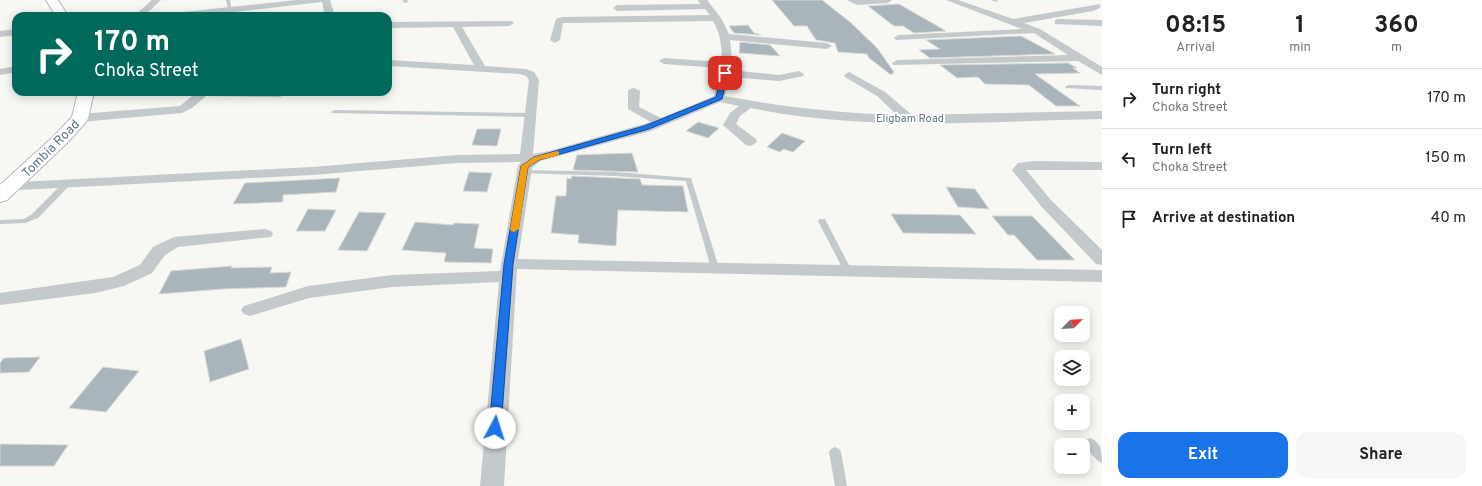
<!DOCTYPE html>
<meta charset="utf-8">
<style>
body{margin:0;font-family:Overpass,sans-serif;background:#f6f6f6;color:#222;height:100vh;display:flex;flex-direction:column;font-size:15px;white-space:nowrap}
*{box-sizing:border-box;margin:0}
p{font-size:13px;color:#767676}
.icon{flex:none;width:22px;height:22px;fill:none;stroke:currentColor;stroke-width:2;stroke-linecap:round;stroke-linejoin:round}
.map{position:relative;flex:1;overflow:hidden}
.panel{display:flex;flex-direction:column;background:#fff;width:380px}
.panel>*{flex:none}
.guide{position:absolute;left:12px;top:12px;width:380px;height:84px;border-radius:12px;box-shadow:0 2px 10px #0003;background:#00695c;color:#fff;overflow:hidden}
.needle{width:26px;rotate:65deg}
.fabs{position:absolute;left:1054px;top:306px;display:grid;gap:8px}
.fabs a{display:grid;place-items:center;width:36px;height:36px;border-radius:8px;background:#fff;box-shadow:0 2px 10px #0003;font-size:20px}
.pin{position:absolute;display:grid;place-items:center;width:34px;height:34px;color:#fff;margin:-17px;border-radius:8px;box-shadow:0 2px 6px #0006}
.me{position:absolute;width:44px;margin:-22px;rotate:5deg;stroke-linejoin:round;filter:drop-shadow(0 0 3px #0008)}
.turn{display:flex;align-items:center;gap:14px;height:84px;padding:0 16px;font-size:18px}
.turn .icon{width:52px;height:52px;stroke-width:2.5}
.turn b{display:block;font-size:28px;line-height:34px}
.eta{display:flex;justify-content:space-evenly;align-items:center;height:68px;text-align:center}
.eta b{font-size:24px;font-weight:700;line-height:28px}
.primary-button{display:flex;gap:8px;margin-top:auto;padding:8px 16px}
.primary-button a{flex:1;height:46px;border-radius:12px;background:#1a73e8;color:#fff;font-size:16px;font-weight:700;line-height:46px;text-align:center}
.primary-button a+a{background:#f6f6f6;color:#222}
ul{padding:0;list-style:none}
li{display:flex;align-items:center;gap:12px;height:60px;padding:0 16px;border-top:1px solid #e0e0e0}
li div{flex:1}
li b{display:block;font-size:15px}
li em{font-style:normal}
main{display:flex;flex:1;min-height:0}
.map>svg:first-child{display:block}
</style>
<main>
<div class="map">
<svg width="1102" height="486" viewBox="0 0 1102 486">
<rect width="100%" height="100%" fill="#f7f7f3"/>
<path fill="#a9b5ba" stroke="#d9d8d6" d="M772,0H822L850,22L877,48L894,72L891,75L869,58L867,54L838,52L835,43L816,40L807,26H794Z
M899,4L946,31L914,33L903,26H894L868,6Z
M748,25L754,33L761,35L734,33L729,26Z
M1021,36L1055,54L930,58L919,50L940,49L926,40Z
M740,42L770,45L780,56L739,53Z
M1068,63L1077,68H1073L1080,73L1035,74L1080,106H1056L1029,85L985,84L978,77L957,78L940,65Z
M698,122L719,128L708,138L686,131Z
M477,129H501L497,146L472,145Z
M782,133L805,141L793,152L783,149L780,152L767,147Z
M632,153L638,172L573,170L577,155Z
M469,172L492,173L487,192L463,191Z
M572,176L640,179L642,185L683,186L688,212L618,210L616,246L578,243L579,235L551,233L556,196H566L567,178L571,179Z
M340,178L336,192L283,195V202L233,204L245,183Z
M946,187L975,189L989,209L958,207Z
M308,209L336,210L325,231H296Z
M359,212L386,213L367,251L338,250Z
M891,214L960,215L976,234L903,233Z
M992,216H1032L1075,260H1037L1014,235H1008Z
M415,222L453,225L454,223L479,224L474,248L493,249L491,263L444,262L446,253L402,250Z
M232,266L231,268L272,267L270,273L291,272L286,287L223,289L159,294L171,271Z
M241,339L249,369L210,382L204,351Z
M40,357L29,372L0,373V363L4,358Z
M103,367L139,371L106,412L69,408Z
M0,444L68,445L54,466H0Z"/>
<g fill="none" stroke-linecap="round" stroke-linejoin="round">
<defs>
<path id="secondary" d="M46,0H58L68,16H56Z
M78,92H94L88,118L86,122L67,143L7,200L0,202V185L55,135L72,117Z"/>
</defs>
<use href="#secondary" stroke="#b1babd" stroke-width="2"/>
<path fill="#c4c9cc" fill-rule="evenodd" d="M226,0H230L232,11L228,10Z
M403,0H407L408,2L404,3Z
M991,0H997L998,1L996,2Z
M1068,85L1102,86V90L1066,88L1065,87Z
M334,110L530,113L533,115L530,117L332,113L331,112Z
M523,170L615,172L691,178L719,268L715,271L711,268L686,181L615,176L521,173L520,172Z
M64,182H67L71,184L38,218L25,223L0,224V220L24,219L32,214Z
M819,219H825L826,221L852,271L851,273H845L844,271L818,221Z
M1090,438C1102,443 1102,452 1102,463C1095,460 1088,450 1084,443L1086,440Z
M835,447L839,449L841,452L847,486H835L829,452L831,449Z"/>
<path fill="#c4c9cc" fill-rule="evenodd" d="M152,0H161L144,16H134Z
M297,0H330L335,16H325L322,2L199,16H169L174,13Z
M698,0H707L721,18L729,34L827,43L832,46L827,49L730,40L732,58L730,70L779,75L799,71L804,74L803,76L779,81L729,77L725,96C782,107 839,113 897,115L877,96L845,77L844,75L849,72L885,92L912,115L1102,111V119C986,121 865,132 751,108L740,116L736,124L756,139L757,142L751,146L746,145L723,125L730,113L739,106L720,102L651,131L540,161L532,168L518,259L1102,270V282L517,269L504,486H480L499,282L392,287L309,298L250,316L244,314L241,310L244,306L308,286L392,275L500,271L518,166L521,162L457,163L312,175L0,191V183L312,167L457,155L520,154L529,80L526,76L520,74L388,66V60L474,65L453,27L388,28V22L512,21L514,23L509,26L462,27L485,66L526,69L534,72L539,80L533,154L549,151L651,122L628,109V91L630,89L634,88L640,91L639,107L661,118L714,96L720,68L664,64L659,61L664,58L721,62C723,48 720,33 713,21L563,23L560,40L555,43L550,40L556,19L562,17L710,15L705,9L617,11L613,8L617,5L700,4Z
M847,0H892L888,3L857,5Z
M946,0H958L1013,19L1100,4V8L1093,11L1024,23L1040,29L1102,67V75L1078,61L893,65L892,63L897,60L1068,55L1034,33L896,40L894,38L896,36L899,35L1022,29Z
M1058,19L1102,20V26L1055,24V20Z
M16,29V35L0,37V31Z
M16,66V72L0,75V69Z
M197,92H284L286,94L280,97L206,96L192,108L182,113L80,122L74,118L80,114L180,106Z
M1034,161L1102,162V170H1026L1051,200L1102,250V265L1096,264L1041,206L1012,170L1018,163Z
M265,229L271,231L273,234L271,237L178,247L165,255L152,273L124,286L95,293L0,305V293L113,277L140,265L153,247L174,237Z"/>
<use href="#secondary" fill="#fff" fill-rule="evenodd"/>
</g>
<path fill="#1a73e8" stroke="#114b97" d="M725,72L728,73L722,99L649,129L539,160L528,167L513,264L501,428L499,431L495,433L491,431L489,428L504,264L521,166L534,157L644,126L716,97L722,73Z"/>
<path fill="#f59e0b" d="M557,151L559,152V155L539,160L528,167L519,229L514,232L511,231L510,229L521,166L534,157Z"/>
<g text-anchor="middle" stroke-width="4" stroke-linejoin="round" paint-order="stroke">
<g font-size="11" fill="#5f7882" stroke="#fff">
<text x="910" y="122">Eligbam Road</text>
</g>
<g font-size="13" fill="#5f7882" stroke="#fff">
<text transform="translate(50 148) rotate(-45)" y="5">Tombia Road</text>
</g>
</g>
</svg>
<div class="fabs">
<a><svg class="needle" viewBox="-14 -14 28 28"><path d="M0-13l5 13h-10z" fill="#e53935"/><path d="M0 13l5-13h-10z" fill="#767676"/></svg></a>
<a><svg class="icon" aria-label="layers" viewBox="0 0 24 24"><path d="M12 4l9 5-9 5-9-5zM3 14l9 5 9-5"/></svg></a>
<a>+</a>
<a>−</a>
</div>
<div class="pin" style="left:725px;top:73px;background:#d93025"><svg class="icon" aria-label="arrive" viewBox="0 0 24 24"><path d="M6 21V4h12l-3 4 3 4H6"/></svg></div>
<svg class="me" style="left:495px;top:428px" viewBox="-20 -20 40 40"><circle r="19" fill="#fff"/><path d="M0-13L10 11 0 6-10 11z" fill="#1a73e8"/></svg>
<div class="guide">
<div class="turn"><svg class="icon" aria-label="right" viewBox="0 0 24 24"><path d="M7 20v-9h11M14 6l5 5-5 5"/></svg><div><b>170 m</b>Choka Street</div></div>
</div>
</div>
<section class="panel">
<div class="eta">
<div><b>08:15</b><p>Arrival</p></div>
<div><b>1</b><p>min</p></div>
<div><b>360</b><p>m</p></div>
</div>
<ul>
<li><svg class="icon" aria-label="right" viewBox="0 0 24 24"><path d="M7 20v-9h11M14 6l5 5-5 5"/></svg><div><b>Turn right</b><p>Choka Street</p></div><em>170 m</em></li>
<li><svg class="icon" aria-label="left" viewBox="0 0 24 24"><path d="M17 20v-9H6M10 6l-5 5 5 5"/></svg><div><b>Turn left</b><p>Choka Street</p></div><em>150 m</em></li>
<li><svg class="icon" aria-label="arrive" viewBox="0 0 24 24"><path d="M6 21V4h12l-3 4 3 4H6"/></svg><div><b>Arrive at destination</b></div><em>40 m</em></li>
</ul>
<div class="primary-button"><a>Exit</a><a>Share</a></div>
</section>
</main>
